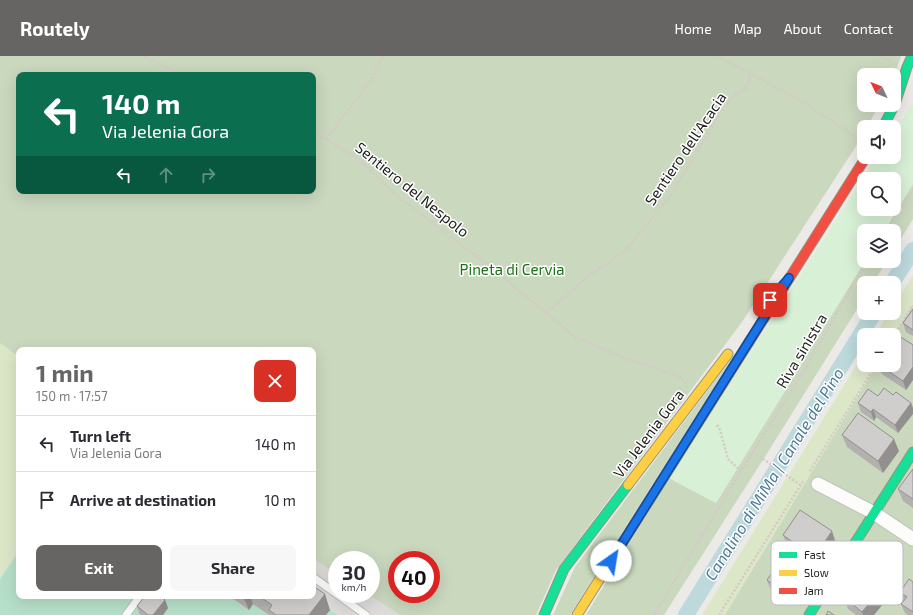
<!DOCTYPE html>
<meta charset="utf-8">
<style>
body{margin:0;font-family:"Exo 2",sans-serif;background:#f7f7f7;color:#2b2b33;height:100vh;display:flex;flex-direction:column;font-size:15px;white-space:nowrap}
*{box-sizing:border-box;margin:0}
p{font-size:13px;color:#7c7c81}
.icon{flex:none;width:22px;height:22px;fill:none;stroke:currentColor;stroke-width:2;stroke-linecap:round;stroke-linejoin:round}
.map{position:relative;flex:1;overflow:hidden}
.sheet{position:absolute;left:16px;top:291px;width:300px;height:252px;display:flex;flex-direction:column;background:#fff;border-radius:8px;box-shadow:0 4px 16px #0002}
.sheet>*{flex:none}
.top-card{position:absolute;left:16px;top:16px;width:300px;height:122px;border-radius:8px;box-shadow:0 4px 16px #0002;background:#0b6e4f;color:#fff;overflow:hidden}
.needle{width:26px;rotate:313deg}
.tools{position:absolute;left:857px;top:12px;display:grid;gap:8px}
.tools a{display:grid;place-items:center;width:44px;height:44px;border-radius:8px;background:#fff;box-shadow:0 4px 16px #0002;font-size:20px}
.speed{position:absolute;left:328px;top:495px;display:flex;gap:8px;font-size:20px;font-weight:700;text-align:center}
.speed>*{display:grid;place-content:center;width:52px;height:52px;border-radius:50%;background:#fff;box-shadow:0 4px 16px #0002;line-height:1}
.speed small{font-size:10px;font-weight:400}
.speed .limit{border:6px solid #d22;background:#fff;color:#111}
.pin{position:absolute;display:grid;place-items:center;width:34px;height:34px;color:#fff;margin:-17px;border-radius:8px;box-shadow:0 2px 6px #0006}
.me{position:absolute;width:44px;margin:-22px;rotate:32deg;stroke-linejoin:round;filter:drop-shadow(0 0 3px #0008)}
.turn{display:flex;align-items:center;gap:14px;height:84px;padding:0 20px;font-size:18px}
.turn .icon{width:52px;height:52px;stroke-width:2.5}
.turn b{display:block;font-size:28px;line-height:34px}
.lanes{display:flex;align-items:center;height:38px;padding:0 20px;background:#0003;justify-content:center;gap:20px;direction:ltr}
.lanes .off{opacity:.35}
.round{display:grid;place-items:center;flex:none;width:42px;height:42px;border-radius:8px;background:#f7f7f7}
.overview{display:flex;align-items:center;justify-content:space-between;height:68px;padding:0 20px}
h1{font-size:24px;font-weight:700;line-height:30px;color:#666564}
.button{display:flex;gap:8px;margin-top:auto;padding:8px 20px}
.button a{flex:1;height:46px;border-radius:8px;background:#666564;color:#fff;font-size:16px;font-weight:700;line-height:46px;text-align:center}
.button a+a{background:#f7f7f7;color:#2b2b33}
ul{padding:0;list-style:none}
li{display:flex;align-items:center;gap:12px;height:56px;padding:0 20px;border-top:1px solid #e1e1e2}
li div{flex:1}
li b{display:block;font-size:15px}
li em{font-style:normal}
header{display:flex;align-items:center;gap:24px;box-sizing:border-box;height:56px;padding:0 20px;background:#666564;color:#fff}
header strong{font-size:19px}
nav{display:flex;gap:22px;margin-inline-start:auto;font-size:14px}
.map>svg:first-child{display:block}
</style>
<header>
<strong>Routely</strong>
<nav><a>Home</a><a>Map</a><a>About</a><a>Contact</a></nav>
</header>
<div class="map">
<svg width="913" height="559" viewBox="0 0 913 559">
<rect width="100%" height="100%" fill="#eceae7"/>
<path fill="#dce7c8" d="M913,219V258L894,289V279H875L889,257H894V249Z
M0,287L19,301V495L0,523Z
M864,297V309H882L727,559H702Z"/>
<path fill="#cad8be" fill-rule="evenodd" d="M0,0H901L894,20V19H864V49H879L867,71H864V76L860,84L742,266L556,514L536,559H400L367,538H371V504H337V518L313,503V294H19V301L0,287ZM19,19H313V135H19ZM397,504H431V538H397Z
M913,128V163L894,194V175H884Z
M865,205H887L873,227H864V242L766,399L664,559H586L669,422L716,447Z
M913,249V559H725L877,309H894V281Z
M732,302L570,559H553L575,511Z"/>
<path fill="#d8f0d5" fill-rule="evenodd" d="M913,46V128L884,175H864V205H865L716,447L669,422L877,101H894V75ZM864,123H894V153H864Z"/>
<path fill="#b6dfc9" d="M19,495V540H311L338,559H0V523Z"/>
<path fill="#dcdbda" d="M313,503L337,518V538H367L400,559H338L311,540H313Z"/>
<g fill="none" stroke-linecap="round" stroke-linejoin="round">
<path stroke="#bdd9dc" stroke-width="16" d="M892,227L913,194
M686,559L874,257"/>
<defs>
<path id="lane" d="M313,521L366,559
M126,559L140,540"/>
<path id="street" d="M818,428L874,457L913,483"/>
<path id="fast" d="M883,71L895,48L907,11L912,0
M544,559L564,513L628,429
M809,559L913,396"/>
<path id="slow" d="M628,429L728,298
M577,559L749,286"/>
<path id="jam" d="M749,286L866,101"/>
</defs>
<use href="#lane" stroke="#c2c1bf" stroke-width="9"/>
<use href="#street" stroke="#c2c1bf" stroke-width="15"/>
<use href="#fast" stroke="#959481" stroke-width="11"/>
<use href="#slow" stroke="#959481" stroke-width="11"/>
<use href="#jam" stroke="#959481" stroke-width="11"/>
<path stroke="#d5c8c7" stroke-width="2.5" stroke-dasharray="2 2" stroke-linecap="butt" d="M144,0L183,19
M717,0L798,43L850,77L859,85
M880,0L886,3L892,4
M313,78L326,83L357,102L401,143L486,207L575,281L627,303L678,320L686,327
M326,83L372,23L383,0
M886,175L913,134
M546,257L587,221L625,195L672,138L720,57L735,38L745,33L747,30L750,18
M894,280L913,249
M717,369L720,374L728,403L741,415L805,313L867,205
M753,396L802,430
M810,415L876,309
M654,559L741,415
M719,559L804,424"/>
<use href="#lane" stroke="#fcfcfb" stroke-width="7"/>
<use href="#street" stroke="#fcfcfb" stroke-width="13"/>
<use href="#fast" stroke="#16e098" stroke-width="9"/>
<use href="#slow" stroke="#ffcf43" stroke-width="9"/>
<use href="#jam" stroke="#f24e42" stroke-width="9"/>
</g>
<path fill="#b3b1af" d="M913,253V280L906,276L903,267Z
M913,289V324L906,334L882,318L879,309Z
M893,339L911,347L913,352V358L898,377L876,361L874,365L861,356L858,347L878,340Z
M842,379L899,395L883,417L847,391Z
M913,413V452L903,445L898,433Z
M783,479L836,487L823,507L819,504L815,510L788,492Z
M873,507L893,519L897,531L874,559H856L848,553L844,541L854,538L856,537L849,531L844,518Z
M787,514L801,517L804,525L802,529L803,532L792,548L770,532L767,524Z
M913,526V559H908L905,557L901,548L904,545L900,536Z
M229,540H313L330,554L326,559H269L253,548L249,554Z
M165,544L168,552L163,559H140L137,550Z"/>
<path fill="#92908f" d="M913,311V324L906,334L903,325Z
M911,347L913,352V358L898,377L895,369Z
M873,353L876,361L874,365L871,356Z
M894,383L899,395L883,417L878,405Z
M832,475L836,487L823,507L819,494Z
M815,491L819,504L815,510L810,498Z
M801,517L804,525L802,529L803,532L792,548L789,540L797,522Z
M893,519L897,531L874,559H863L862,556Z
M325,538L330,554L326,559H309Z
M243,540H250L253,548L249,554Z
M165,544L168,552L163,559H153Z"/>
<path fill="#d0cecc" stroke="#92908f" d="M913,253V274L903,267Z
M899,280L913,289V311L903,325L879,309H894V287Z
M884,332L893,339L896,336L911,347L895,369L873,353L871,356L858,347L868,333L878,340Z
M858,357L894,383L878,405L842,379Z
M913,413V443L898,433Z
M800,454L832,475L819,494L815,491L810,498L783,479Z
M862,498L873,507L875,504L893,519L862,556L844,541L850,534L854,538L860,532L844,518Z
M778,508L787,514L791,509L801,517L797,522L800,524L789,540L767,524Z
M909,523L913,526V556L901,548L907,541L900,536Z
M313,530L325,538L309,559H276L269,554L272,549L259,540H313Z
M145,540H161L165,544L153,559H148L137,550Z
M828,555L834,559H826Z"/>
<g fill="none" stroke-linecap="round" stroke-linejoin="round">
<defs>
<path id="route" d="M611,505L789,222L770,244"/>
</defs>
<use href="#route" stroke="#114b97" stroke-width="10"/>
<use href="#route" stroke="#1a73e8" stroke-width="7"/>
</g>
<g text-anchor="middle" stroke-width="3" stroke-linejoin="round" paint-order="stroke">
<g font-size="15" fill="#1e1e1e" stroke="#fff">
<text transform="translate(686 93) rotate(-56)" y="5">Sentiero dell'Acacia</text>
<text transform="translate(412 134) rotate(39)" y="5">Sentiero del Nespolo</text>
<text transform="translate(802 295) rotate(-59)" y="5">Riva sinistra</text>
<text transform="translate(649 378) rotate(-53)" y="5">Via Jelenia Gora</text>
</g>
<g font-size="15" fill="#197216" stroke="#fff">
<text x="512" y="219">Pineta di Cervia</text>
</g>
<g font-size="16" font-style="italic" fill="#4c7996" stroke="#fff">
<text transform="translate(774 418) rotate(-58)" y="6">Canalino di MiMa | Canale del Pino</text>
</g>
</g>
<rect x="771" y="485" width="132" height="64" rx="6" fill="#fff" stroke="#bcbcbc" stroke-width="1"/>
<rect x="779" y="496" width="18" height="6" fill="#16e098"/>
<rect x="779" y="514" width="18" height="6" fill="#ffcf43"/>
<rect x="779" y="532" width="18" height="6" fill="#f24e42"/>
<g font-size="11" fill="#1e1e1e">
<text x="804" y="503">Fast</text>
<text x="804" y="521">Slow</text>
<text x="804" y="539">Jam</text>
</g>
</svg>
<div class="tools">
<a><svg class="needle" viewBox="-14 -14 28 28"><path d="M0-13l5 13h-10z" fill="#e53935"/><path d="M0 13l5-13h-10z" fill="#7c7c81"/></svg></a>
<a><svg class="icon" aria-label="sound" viewBox="0 0 24 24"><path d="M4 9h4l5-4v14l-5-4H4zM17 9q2 3 0 6"/></svg></a>
<a><svg class="icon" aria-label="search" viewBox="0 0 24 24"><circle cx="10" cy="10" r="6"/><path d="M15 15l6 6"/></svg></a>
<a><svg class="icon" aria-label="layers" viewBox="0 0 24 24"><path d="M12 4l9 5-9 5-9-5zM3 14l9 5 9-5"/></svg></a>
<a>+</a>
<a>−</a>
</div>
<div class="speed"><div>30<small>km/h</small></div><div class="limit">40</div></div>
<div class="pin" style="left:770px;top:244px;background:#d93025"><svg class="icon" aria-label="arrive" viewBox="0 0 24 24"><path d="M6 21V4h12l-3 4 3 4H6"/></svg></div>
<svg class="me" style="left:611px;top:505px" viewBox="-20 -20 40 40"><circle r="19" fill="#fff"/><path d="M0-13L10 11 0 6-10 11z" fill="#1a73e8"/></svg>
<div class="top-card">
<div class="turn"><svg class="icon" aria-label="left" viewBox="0 0 24 24"><path d="M17 20v-9H6M10 6l-5 5 5 5"/></svg><div><b>140 m</b>Via Jelenia Gora</div></div>
<div class="lanes"><svg class="icon" aria-label="left" viewBox="0 0 24 24"><path d="M17 20v-9H6M10 6l-5 5 5 5"/></svg><svg class="icon off" aria-label="ahead" viewBox="0 0 24 24"><path d="M12 20V5M6 11l6-6 6 6"/></svg><svg class="icon off" aria-label="right" viewBox="0 0 24 24"><path d="M7 20v-9h11M14 6l5 5-5 5"/></svg></div>
</div>
<section class="sheet">
<div class="overview"><div><h1>1 min</h1><p>150 m · 17:57</p></div><a class="round" style="background:#d93025;color:#fff"><svg class="icon" aria-label="close" viewBox="0 0 24 24"><path d="M6 6l12 12M18 6L6 18"/></svg></a></div>
<ul>
<li><svg class="icon" aria-label="left" viewBox="0 0 24 24"><path d="M17 20v-9H6M10 6l-5 5 5 5"/></svg><div><b>Turn left</b><p>Via Jelenia Gora</p></div><em>140 m</em></li>
<li><svg class="icon" aria-label="arrive" viewBox="0 0 24 24"><path d="M6 21V4h12l-3 4 3 4H6"/></svg><div><b>Arrive at destination</b></div><em>10 m</em></li>
</ul>
<div class="button"><a>Exit</a><a>Share</a></div>
</section>
</div>
